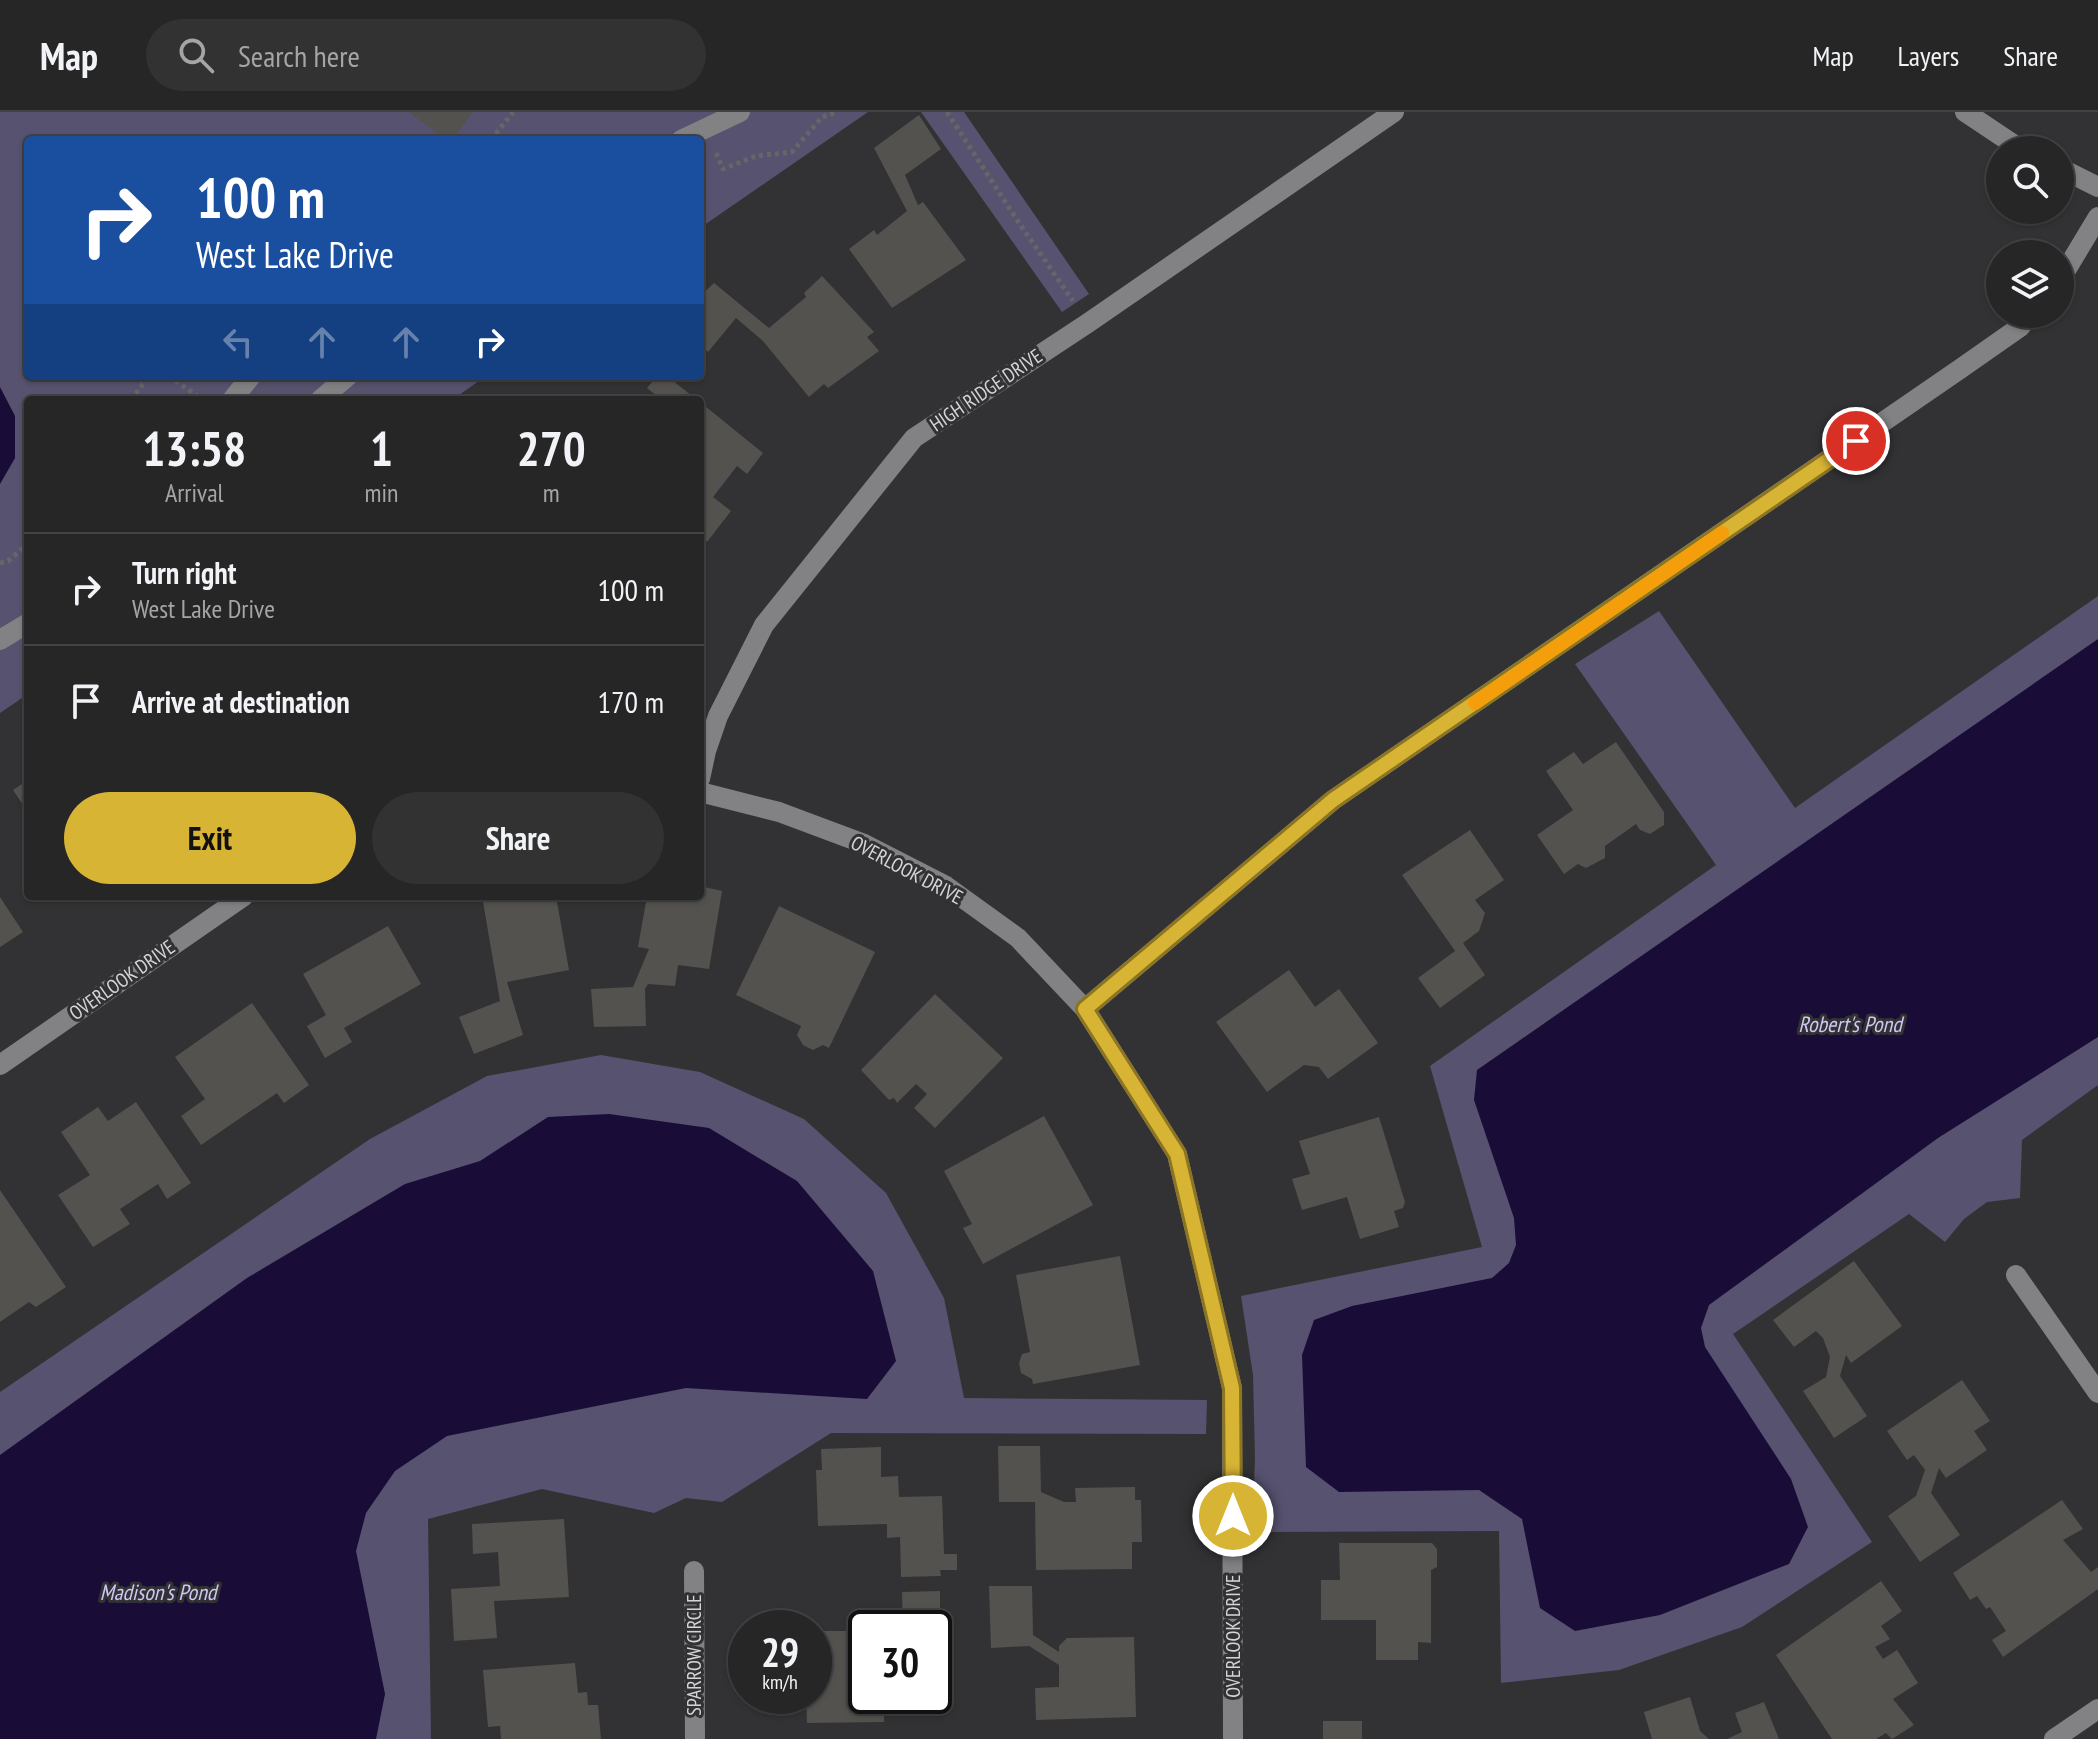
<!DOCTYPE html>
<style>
body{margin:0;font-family:"PT Sans Narrow",sans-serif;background:#323233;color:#f1f3f6;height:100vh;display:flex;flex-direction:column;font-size:30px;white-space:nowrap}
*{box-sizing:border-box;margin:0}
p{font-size:26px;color:#a4a5a7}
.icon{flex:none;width:44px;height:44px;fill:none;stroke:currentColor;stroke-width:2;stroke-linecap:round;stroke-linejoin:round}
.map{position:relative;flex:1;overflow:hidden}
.panel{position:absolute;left:24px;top:284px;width:680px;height:504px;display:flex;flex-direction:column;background:#262627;border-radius:8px;box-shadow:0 2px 6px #0004,0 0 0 2px #424344}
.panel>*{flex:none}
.banner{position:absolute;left:24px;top:24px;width:680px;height:244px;border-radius:8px;box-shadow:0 2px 6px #0004,0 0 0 2px #424344;background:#1a4fa0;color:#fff;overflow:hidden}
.buttons{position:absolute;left:1986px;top:24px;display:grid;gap:16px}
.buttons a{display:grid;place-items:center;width:88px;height:88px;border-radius:50%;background:#262627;box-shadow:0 2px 6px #0004,0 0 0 2px #424344;font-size:40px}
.speed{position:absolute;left:728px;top:1498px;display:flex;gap:16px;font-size:40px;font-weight:700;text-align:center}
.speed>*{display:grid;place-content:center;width:104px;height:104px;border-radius:50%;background:#262627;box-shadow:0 2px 6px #0004,0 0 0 2px #424344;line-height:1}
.speed small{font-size:20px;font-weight:400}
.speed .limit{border:4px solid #111;border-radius:12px;background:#fff;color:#111}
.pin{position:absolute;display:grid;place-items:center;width:68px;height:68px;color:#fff;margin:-34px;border:4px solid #fff;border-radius:50%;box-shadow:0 2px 8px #0007}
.me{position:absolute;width:88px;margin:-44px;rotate:0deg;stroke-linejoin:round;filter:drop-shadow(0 0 6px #0008)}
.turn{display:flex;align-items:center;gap:28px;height:168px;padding:0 40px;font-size:36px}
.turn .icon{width:104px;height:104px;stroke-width:2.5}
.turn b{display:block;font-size:56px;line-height:68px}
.lanes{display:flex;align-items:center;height:76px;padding:0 40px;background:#0003;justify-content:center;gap:40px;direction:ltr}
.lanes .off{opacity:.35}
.eta{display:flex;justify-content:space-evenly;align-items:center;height:136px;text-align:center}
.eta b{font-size:48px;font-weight:800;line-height:56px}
.button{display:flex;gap:16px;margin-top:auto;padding:16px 40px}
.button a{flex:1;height:92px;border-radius:48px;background:#d8b434;color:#111;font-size:32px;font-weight:800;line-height:92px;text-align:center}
.button a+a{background:#323233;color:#f1f3f6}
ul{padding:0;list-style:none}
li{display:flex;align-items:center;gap:24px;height:112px;padding:0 40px;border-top:2px solid #424344}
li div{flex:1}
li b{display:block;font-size:30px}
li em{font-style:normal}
header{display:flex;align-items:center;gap:48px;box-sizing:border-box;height:112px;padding:0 40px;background:#262627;border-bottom:2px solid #424344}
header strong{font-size:38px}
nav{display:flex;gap:44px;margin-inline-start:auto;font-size:28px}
.search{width:560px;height:72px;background:#323233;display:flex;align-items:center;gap:20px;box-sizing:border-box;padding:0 28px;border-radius:44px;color:#a4a5a7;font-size:30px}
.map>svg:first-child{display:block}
</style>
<header>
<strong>Map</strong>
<div class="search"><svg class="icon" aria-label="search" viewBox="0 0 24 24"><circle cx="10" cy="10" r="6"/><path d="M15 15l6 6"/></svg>Search here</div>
<nav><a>Map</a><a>Layers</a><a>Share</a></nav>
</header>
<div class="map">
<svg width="2098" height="1627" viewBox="0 0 2098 1627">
<rect width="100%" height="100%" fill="#323234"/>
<path fill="#56526f" d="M0,0H868L700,116V28H28V264H486L452,288H28V582L0,601Z
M921,0H964L1089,182L1062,200Z
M2098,484V973L2022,1028L2020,1086L1987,1090L1964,1107L1945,1130L1909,1102L1733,1222L1872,1430L1742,1515L1619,1558L1501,1571L1499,1419L1252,1420L1255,1347L1253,1263L1241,1184L1482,1135L1430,954L1716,753L1575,552L1659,499L1795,696Z
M601,943L700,960L804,1007L886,1081L944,1186L964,1286L1207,1288L1206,1322L831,1321L722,1390L686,1386L654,1401L542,1377L428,1407L431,1627H0V1280L370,1027L487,964Z"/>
<path fill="#190c37" d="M0,275L15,304V346L0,372Z
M2098,527V925L1938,1026L1709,1193L1701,1216L1705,1235L1791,1367L1808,1415L1789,1452L1660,1503L1575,1519L1540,1496L1522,1407L1479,1378L1339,1380L1306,1355L1302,1243L1314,1208L1352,1194L1492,1166L1509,1151L1516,1133L1514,1106L1474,988L1477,958Z
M609,1002L709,1016L797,1069L873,1159L896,1249L867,1287L686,1276L447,1324L395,1359L366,1401L356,1439L385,1582L376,1627H0V1343L247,1166L405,1072L480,1049L548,1005Z"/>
<path fill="#53524f" d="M409,0H473L452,28H446Z
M919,3L941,37L905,63L918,93L923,90L966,148L892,196L849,137L874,118L877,123L907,99L874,36Z
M822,164L874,220L867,225L879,239L828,276L824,272L809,285L763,229L736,206L708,240L700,233V184L714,171L769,216L806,185L804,181Z
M657,264H667L697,288H662L647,276Z
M700,290L763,341L747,362L737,354L713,385L731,399L707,430L700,424Z
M1616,630L1664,700V713L1650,722L1640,718L1636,712L1605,734V746L1586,756L1578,752L1564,762L1537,723L1573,698L1546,659L1574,640L1583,652Z
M28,668V700L13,678Z
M1470,718L1504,768L1475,788L1485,801L1479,819L1463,831L1485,863L1440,896L1418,866L1455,839L1402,763Z
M700,774L722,779L709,857L678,853L675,874L648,872L645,877L646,914L594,915L591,877L633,875L649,837L638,835L647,784L670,787V784H700Z
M482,784H556L569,858L507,870L523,923L474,942L459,905L500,889Z
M0,785L23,820L0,835Z
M779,794L875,840L829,936L823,933L813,938L803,933L797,923L801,914L736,883Z
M388,814L421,872L344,916L352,930L325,946L307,914L326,903L303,862Z
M1289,858L1315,895L1339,877L1378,931L1328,967L1319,955L1304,953L1267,980L1216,910Z
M935,882L1003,946L935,1016L914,996L927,982L916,972L897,991L894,986L889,988L861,958Z
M252,891L309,973L284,991L277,981L201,1033L181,1004L205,987L175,945Z
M136,990L191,1071L167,1087L158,1072L120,1097L130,1112L93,1135L58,1083L90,1063L61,1020L98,995L108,1009Z
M1044,1004L1093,1093L983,1152L963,1116L972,1112L944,1059Z
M1379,1005L1405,1090L1403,1096L1394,1099L1399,1115L1360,1127L1347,1085L1302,1098L1292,1067L1310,1062L1299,1029Z
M0,1078L66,1175L36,1195L29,1190L0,1210Z
M1120,1144L1140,1253L1033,1272L1032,1267L1021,1261L1019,1251L1022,1242L1030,1240L1016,1163Z
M1854,1149L1902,1214L1851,1251L1846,1243L1840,1264L1867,1304L1834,1326L1803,1279L1826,1265L1830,1245L1823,1226L1816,1219L1794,1235L1773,1208Z
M1962,1268L1990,1309L1974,1319L1987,1338L1946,1366L1939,1356L1931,1381L1960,1423L1920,1450L1888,1404L1916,1384L1925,1358L1914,1343L1907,1348L1887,1319Z
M998,1334H1040L1041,1380L1064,1390H1076L1075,1376L1135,1375V1388H1141L1142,1430H1132V1457L1036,1458L1035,1390H999Z
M881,1335V1365L898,1364L899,1385L942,1384L944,1442H957V1458H940L941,1464L901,1465L900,1425L887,1426V1412L818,1414L816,1358H822L821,1337Z
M2062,1388L2083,1417L2063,1428L2091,1460L2098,1455V1477L2003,1545L1992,1528L2006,1519L1990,1495L1986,1497L1977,1484L1970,1488L1953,1461Z
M564,1407L569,1485L494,1489L497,1526L454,1529L451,1477L500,1474L498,1440L473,1442L472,1412Z
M1339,1431H1432L1437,1437V1455L1431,1458V1531L1418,1530V1548H1376V1508H1321V1468H1340Z
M1881,1469L1902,1499L1881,1514L1890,1527L1875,1535L1883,1547L1897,1538L1918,1571L1893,1587L1914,1613L1892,1627L1886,1621L1876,1627H1832L1776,1543Z
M989,1474H1032L1033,1523L1059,1540V1534L1067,1526L1134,1525L1136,1605L1036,1608L1035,1576L1059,1575V1553L1029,1534L991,1536Z
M940,1479V1534L934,1535V1516H903L902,1480Z
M814,1519H866V1584H884V1610L807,1611L806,1584H814Z
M575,1551L578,1581L587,1580L588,1593H598L601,1627H501L500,1614L488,1615L483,1558Z
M1690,1585L1700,1619L1709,1627H1652L1644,1600Z
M1764,1590L1779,1627H1727L1742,1620L1735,1601Z
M1323,1609H1362V1627H1323Z"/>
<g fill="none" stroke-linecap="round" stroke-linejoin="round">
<path stroke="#666668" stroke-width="5" stroke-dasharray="4 4" stroke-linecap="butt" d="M947,0L1017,108L1073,189
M491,28L513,0
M716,41L723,57L756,44L792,40L822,5L838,0
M169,264L203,288
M131,288L149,264
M0,451L8,449L28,432"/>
<path stroke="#828184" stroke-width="20" d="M1965,0L2022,38
M681,28L740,0
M2060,56L2098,75
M2060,168L2098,105
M232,288L251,264
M320,288L348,264
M0,528L28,511
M700,667L706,639L718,604L764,513L914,326L1088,211L1394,0
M700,680L779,700L862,731L946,774L1018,826L1085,897L1177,1042L1232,1276L1233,1627
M1085,897L1333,688L1960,257L2020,215L2031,202
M0,953L244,784
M2016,1163L2098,1281
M694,1459L695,1627
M2054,1627L2098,1597"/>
</g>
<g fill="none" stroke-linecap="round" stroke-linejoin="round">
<defs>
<path id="route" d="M1233,1404L1232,1276L1177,1042L1085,897L1333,688L1856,329"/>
</defs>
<use href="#route" stroke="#8c7522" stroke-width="20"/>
<use href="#route" stroke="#d8b434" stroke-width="14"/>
<path stroke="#f59e0b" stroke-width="14" d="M1475,591L1722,421"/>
</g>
<g text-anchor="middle" stroke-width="6" stroke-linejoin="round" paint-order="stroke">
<g font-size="20" fill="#d5d5d7" stroke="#323234">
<text transform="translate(986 278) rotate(-34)" y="7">HIGH RIDGE DRIVE</text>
<text transform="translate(907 758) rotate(28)" y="7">OVERLOOK DRIVE</text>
<text transform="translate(122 868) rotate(-35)" y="7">OVERLOOK DRIVE</text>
<text transform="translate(1233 1524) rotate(-90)" y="7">OVERLOOK DRIVE</text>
<text transform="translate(694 1543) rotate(-90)" y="7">SPARROW CIRCLE</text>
</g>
<g font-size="22" font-style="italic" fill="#cdc7f5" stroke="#323234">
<text x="1850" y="920">Robert's Pond</text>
<text x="158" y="1488">Madison's Pond</text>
</g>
</g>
</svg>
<div class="buttons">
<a><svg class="icon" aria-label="search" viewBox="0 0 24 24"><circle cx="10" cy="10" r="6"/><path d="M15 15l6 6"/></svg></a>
<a><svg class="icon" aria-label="layers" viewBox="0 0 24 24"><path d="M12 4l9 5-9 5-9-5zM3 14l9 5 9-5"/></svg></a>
</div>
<div class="speed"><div>29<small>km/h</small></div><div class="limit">30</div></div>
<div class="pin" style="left:1856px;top:329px;background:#d93025"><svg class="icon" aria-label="arrive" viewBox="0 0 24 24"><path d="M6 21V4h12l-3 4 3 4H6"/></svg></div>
<svg class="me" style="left:1233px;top:1404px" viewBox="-20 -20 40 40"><circle r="17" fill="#d8b434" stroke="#fff" stroke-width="3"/><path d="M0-11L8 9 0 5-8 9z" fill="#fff"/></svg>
<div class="banner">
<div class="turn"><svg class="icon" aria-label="right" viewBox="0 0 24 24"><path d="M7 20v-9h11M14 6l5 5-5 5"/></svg><div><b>100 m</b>West Lake Drive</div></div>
<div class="lanes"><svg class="icon off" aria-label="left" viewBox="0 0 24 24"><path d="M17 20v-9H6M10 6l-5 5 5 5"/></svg><svg class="icon off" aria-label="ahead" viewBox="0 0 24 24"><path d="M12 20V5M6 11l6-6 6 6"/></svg><svg class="icon off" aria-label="ahead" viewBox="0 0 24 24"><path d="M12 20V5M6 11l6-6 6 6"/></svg><svg class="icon" aria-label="right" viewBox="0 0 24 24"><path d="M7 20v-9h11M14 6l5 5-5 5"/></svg></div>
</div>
<section class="panel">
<div class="eta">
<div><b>13:58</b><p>Arrival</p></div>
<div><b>1</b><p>min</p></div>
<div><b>270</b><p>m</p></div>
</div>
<ul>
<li><svg class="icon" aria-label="right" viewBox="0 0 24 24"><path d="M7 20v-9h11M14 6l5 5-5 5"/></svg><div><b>Turn right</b><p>West Lake Drive</p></div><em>100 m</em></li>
<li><svg class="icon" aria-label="arrive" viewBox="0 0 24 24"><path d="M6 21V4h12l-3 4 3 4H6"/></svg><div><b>Arrive at destination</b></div><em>170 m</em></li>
</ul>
<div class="button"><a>Exit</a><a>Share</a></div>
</section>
</div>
